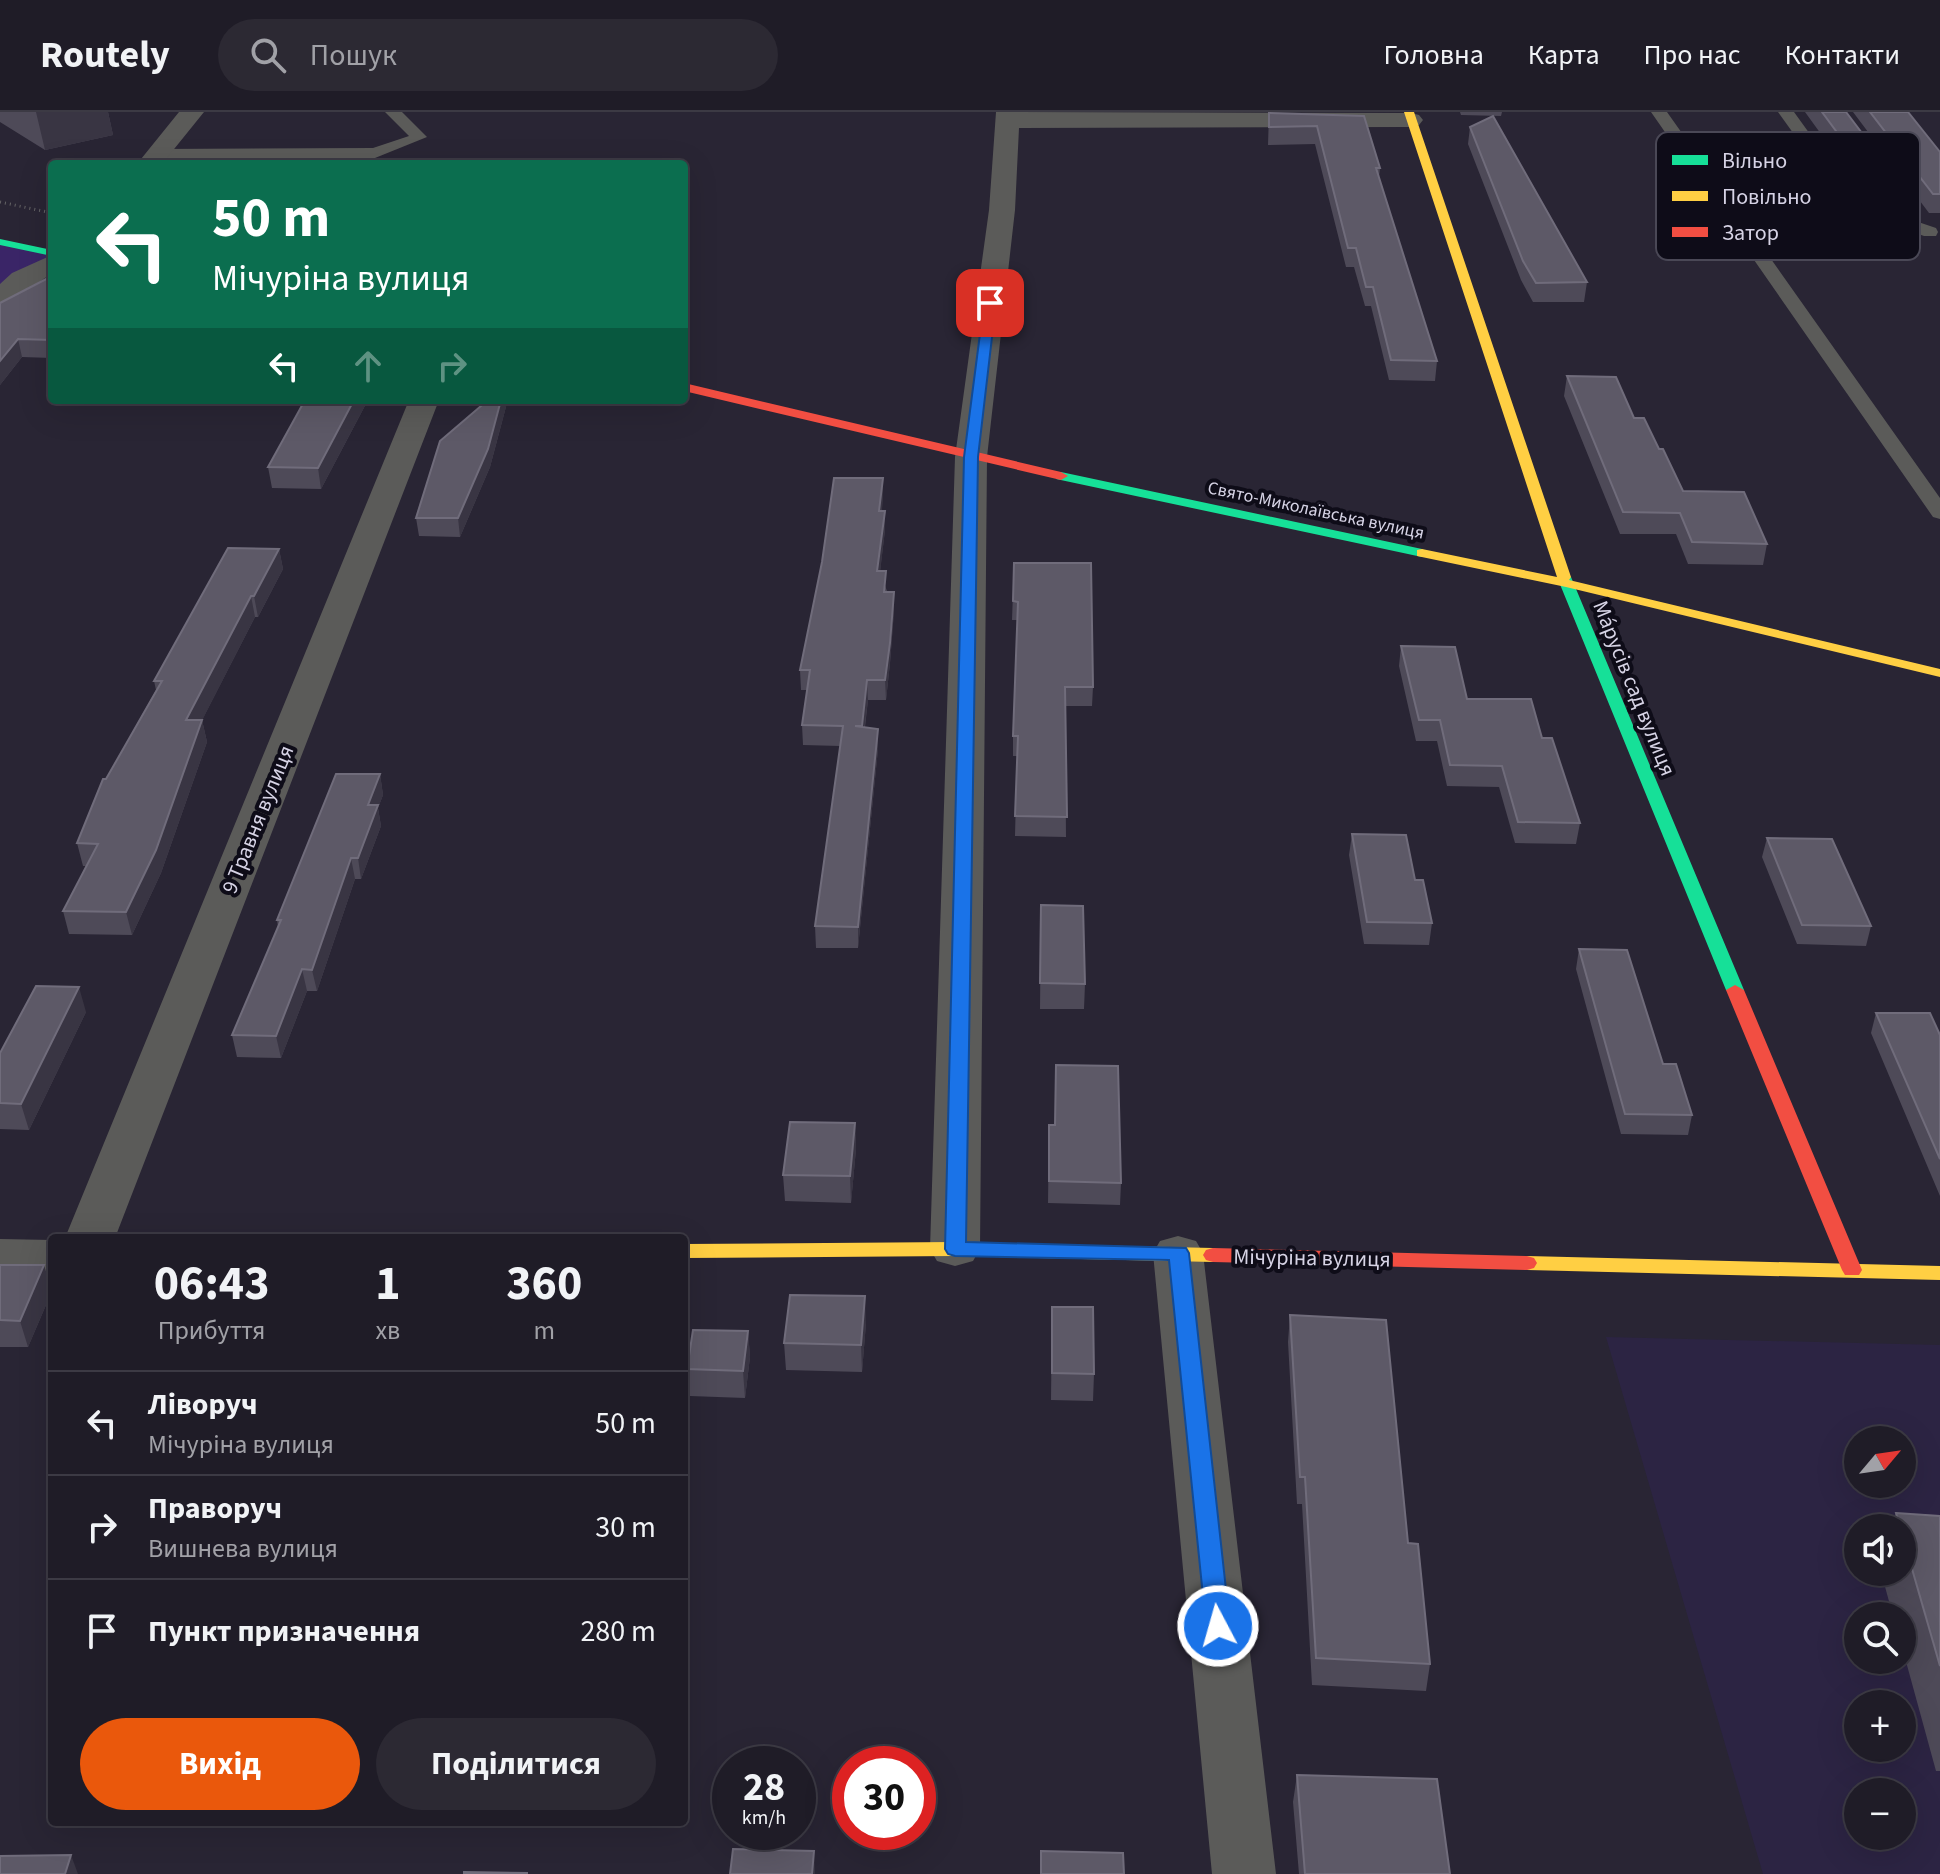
<!DOCTYPE html>
<html lang="uk">
<meta charset="utf-8">
<style>
body{margin:0;font-family:"Source Sans 3",sans-serif;background:#2c2933;color:#f1f3f6;height:100vh;display:flex;flex-direction:column;font-size:30px;white-space:nowrap}
*{box-sizing:border-box;margin:0}
p{font-size:26px;color:#a1a1a7}
.icon{flex:none;width:44px;height:44px;fill:none;stroke:currentColor;stroke-width:2;stroke-linecap:round;stroke-linejoin:round}
.map{position:relative;flex:1;overflow:hidden}
.side{position:absolute;left:48px;top:1122px;width:640px;height:592px;display:flex;flex-direction:column;background:#1f1c27;border-radius:8px;box-shadow:0 8px 32px #0002,0 0 0 2px #3c3a44}
.side>*{flex:none}
.banner{position:absolute;left:48px;top:48px;width:640px;height:244px;border-radius:8px;box-shadow:0 8px 32px #0002,0 0 0 2px #3c3a44;background:#0b6e4f;color:#fff;overflow:hidden}
.needle{width:52px;rotate:61deg}
.fabs{position:absolute;left:1844px;top:1314px;display:grid;gap:16px}
.fabs a{display:grid;place-items:center;width:72px;height:72px;border-radius:50%;background:#1f1c27;box-shadow:0 8px 32px #0002,0 0 0 2px #3c3a44;font-size:40px}
.speed{position:absolute;left:712px;top:1634px;display:flex;gap:16px;font-size:40px;font-weight:700;text-align:center}
.speed>*{display:grid;place-content:center;width:104px;height:104px;border-radius:50%;background:#1f1c27;box-shadow:0 8px 32px #0002,0 0 0 2px #3c3a44;line-height:1}
.speed small{font-size:20px;font-weight:400}
.speed .limit{border:12px solid #d22;background:#fff;color:#111}
.pin{position:absolute;display:grid;place-items:center;width:68px;height:68px;color:#fff;margin:-34px;border-radius:16px;box-shadow:0 4px 12px #0006}
.me{position:absolute;width:88px;margin:-44px;rotate:354deg;stroke-linejoin:round;filter:drop-shadow(0 0 6px #0008)}
.turn{display:flex;align-items:center;gap:28px;height:168px;padding:0 32px;font-size:36px}
.turn .icon{width:104px;height:104px;stroke-width:2.5}
.turn b{display:block;font-size:56px;line-height:68px}
.lanes{display:flex;align-items:center;height:76px;padding:0 32px;background:#0003;justify-content:center;gap:40px;direction:ltr}
.lanes .off{opacity:.35}
.eta{display:flex;justify-content:space-evenly;align-items:center;height:136px;text-align:center}
.eta b{font-size:48px;font-weight:700;line-height:56px}
.primary-button{display:flex;gap:16px;margin-top:auto;padding:16px 32px}
.primary-button a{flex:1;height:92px;border-radius:48px;background:#ea580c;color:#fff;font-size:32px;font-weight:700;line-height:92px;text-align:center}
.primary-button a+a{background:#2c2933;color:#f1f3f6}
ul{padding:0;list-style:none}
li{display:flex;align-items:center;gap:24px;height:104px;padding:0 32px;border-top:2px solid #3c3a44}
li div{flex:1}
li b{display:block;font-size:30px}
li em{font-style:normal}
header{display:flex;align-items:center;gap:48px;box-sizing:border-box;height:112px;padding:0 40px;background:#1f1c27;border-bottom:2px solid #3c3a44}
header strong{font-size:38px}
nav{display:flex;gap:44px;margin-inline-start:auto;font-size:28px}
.search{width:560px;height:72px;background:#2c2933;display:flex;align-items:center;gap:20px;box-sizing:border-box;padding:0 28px;border-radius:44px;color:#a1a1a7;font-size:30px}
.map>svg:first-child{display:block}
</style>
<header>
<strong>Routely</strong>
<div class="search"><svg class="icon" aria-label="search" viewBox="0 0 24 24"><circle cx="10" cy="10" r="6"/><path d="M15 15l6 6"/></svg>Пошук</div>
<nav><a>Головна</a><a>Карта</a><a>Про нас</a><a>Контакти</a></nav>
</header>
<div class="map">
<svg width="1940" height="1762" viewBox="0 0 1940 1762">
<rect width="100%" height="100%" fill="#292534"/>
<path fill="#2c2443" fill-rule="evenodd" d="M1606,1225L1940,1233V1762H1763ZM1858,1328H1902V1372H1858ZM1858,1416H1902V1460H1858ZM1858,1504H1902V1548H1858ZM1858,1592H1902V1636H1858ZM1858,1680H1902V1724H1858Z"/>
<path fill="#3a2567" d="M0,130L52,141L0,187Z"/>
<g fill="none" stroke-linecap="round" stroke-linejoin="round">
<path stroke="#656466" stroke-width="3" stroke-dasharray="1 4" stroke-linecap="butt" d="M0,90L52,101"/>
<path fill="#5b5b59" fill-rule="evenodd" d="M385,0H402L427,25L375,46L159,47L151,42L159,37L373,36L409,24Z
M1651,0H1667L1940,386V407L1933,405Z
M1778,0H1794L1859,90L1936,116L1938,120L1936,124H1924L1847,96Z"/>
<path fill="#5b5b59" fill-rule="evenodd" d="M179,0H204L162,52H137Z
M996,0L1411,1L1419,3L1423,8L1419,13L1411,15L1019,16L1015,98L987,345L980,1137L973,1149L955,1154L937,1149L930,1137L955,345L989,98Z
M52,143V162C34,171 19,191 0,195V172L12,161Z
M409,288H439L115,1126H65Z
M1178,1124L1196,1129L1203,1141L1276,1762H1212L1153,1141L1160,1129Z
M0,1127L52,1128V1162L0,1161Z"/>
<path fill="#16e098" fill-rule="evenodd" d="M0,127L52,138V144L0,133Z
M1061,360L1422,437L1429,441L1422,445L1056,367V361Z
M1564,461L1571,465L1744,878L1741,882L1735,883L1726,878L1557,465Z"/>
<path fill="#ffcf43" fill-rule="evenodd" d="M1404,0H1414L1571,465L1569,468L1940,557V565L1566,475L1417,444V438L1422,437L1557,465Z
M955,1130L1213,1136L1220,1138L1223,1143L1220,1148L1213,1150L955,1144L684,1146V1132Z
M1527,1144L1940,1154V1168L1527,1158L1520,1156L1517,1151L1520,1146Z"/>
<path fill="#f24e42" fill-rule="evenodd" d="M684,271L1061,360L1068,364L1061,368L684,279Z
M1735,873L1744,878L1862,1158L1859,1163H1845L1842,1158L1726,878Z
M1213,1136L1527,1144L1534,1146L1537,1151L1534,1156L1527,1158L1213,1150L1206,1148L1203,1143L1206,1138Z"/>
</g>
<path fill="#4e4a58" d="M0,0H108L113,23L45,38L0,10Z
M1460,0H1502L1501,4L1461,3Z
M1805,0H1846L1908,82L1903,101L1871,91Z
M1853,0H1908L1940,40V101H1929Z
M1269,1L1364,4L1380,56L1379,65L1437,249L1435,269L1389,268L1371,194H1365L1354,155H1346L1315,32L1268,33Z
M1470,15L1587,170L1584,190H1533L1521,168L1468,32Z
M52,164V246L22,245L0,273V191Z
M1567,264L1634,306L1659,337L1683,379L1767,432L1763,453L1688,452L1676,422H1620L1564,284Z
M305,288H368L321,377L272,376L268,355Z
M507,291L490,355L460,425L419,424L416,406Z
M883,366L882,399H885V418L880,459L894,499L890,551L886,588H868L865,615L878,637L858,836H816L815,814L840,634L803,633L802,613L807,578H801L800,558Z
M279,437L283,457L258,505H255L202,608L207,630L161,761L132,823L69,822L63,799L86,754H83L77,731L106,667L156,578L154,569Z
M1014,451L1093,575L1092,594H1065L1066,725L1015,724L1017,644H1013V624L1018,508H1012Z
M1401,534L1467,587L1542,626L1580,711L1576,732L1515,731L1499,675L1447,674L1437,629H1416L1399,554Z
M380,662L383,683L378,696L381,714L361,767H355L317,879H307L281,946L237,945L232,923L278,815L277,808Z
M1352,722L1415,768L1432,811L1429,833L1364,832L1349,743Z
M1767,726L1871,814L1866,834L1797,832L1762,745Z
M1041,793L1085,872L1084,897H1040Z
M1579,837L1663,952L1692,1003L1688,1023L1621,1022L1576,857Z
M86,900L29,1018L0,1017V941Z
M1876,901L1940,923V1084L1871,921Z
M855,1011L856,1037L851,1091L785,1089L783,1063Z
M1049,1013L1121,1071L1120,1093L1048,1091Z
M0,1153L52,1179L28,1235H0Z
M1052,1195L1094,1262L1093,1289L1051,1288Z
M1290,1203L1408,1431L1430,1552L1426,1579L1312,1573L1302,1392H1297L1288,1230Z
M866,1211L862,1260L786,1258L784,1231Z
M748,1219L750,1245L745,1286L690,1284L687,1257Z
M1896,1401L1940,1404V1659H1936L1902,1535V1504H1893L1881,1460H1902V1416H1891Z
M1297,1663L1450,1762H1299L1293,1690Z"/>
<path fill="#393543" d="M36,0H108L113,23L45,38Z
M18,227L22,245L0,273V249Z
M354,288H368L321,377L318,356Z
M501,288H507V291L490,355L460,425L458,406Z
M883,366V385L880,418L879,399Z
M885,399V418L878,478L877,459Z
M279,437L283,457L258,505L254,484Z
M894,480V499L890,551L886,588L885,568Z
M251,484L255,505L191,630L186,608Z
M867,568L868,588L862,634V614Z
M202,608L207,630L161,761L132,823L126,800Z
M878,617V637L858,836V815Z
M380,662L383,683L378,696L381,714L361,767L358,746L368,693Z
M351,746L355,767L317,879L312,858Z
M302,857L307,879L281,946L276,924Z
M79,875L86,900L29,1018L21,992Z
M855,1011L856,1037L851,1091L850,1064Z
M44,1153L52,1179L28,1235L20,1209Z
M865,1184L866,1211L862,1260L861,1233Z
M748,1219L750,1245L745,1286L743,1259Z
M814,1739L815,1762H812Z
M71,1743L78,1762H65Z"/>
<path fill="#5d5967" stroke="#706c7b" stroke-width="2" d="M1822,0H1846L1908,82L1875,72Z
M1870,0H1908L1940,40V82H1933Z
M1269,1L1364,4L1380,56H1376L1437,249L1391,248L1373,175H1366L1356,136H1348L1317,14L1269,15Z
M1493,4L1587,170L1536,171L1523,149L1470,15Z
M52,164V228L18,227L0,249V191Z
M1567,264L1616,265L1634,306H1644L1659,337H1663L1683,379L1744,380L1767,432L1692,430L1680,401L1623,400Z
M305,288H354L318,356L268,355Z
M488,288H501L488,337L458,406H416L440,329Z
M834,366H883L879,399H885L877,459H886L884,480H894L890,531L885,568H867L862,614H855L878,617L858,815L815,814L843,614L802,613L810,558H800L822,450Z
M228,436L279,437L254,484H251L186,608H202L156,738L126,800L63,799L98,732L77,731L103,667H106L162,569H154Z
M1014,451H1091L1093,575H1065L1067,705L1015,704L1018,624H1013L1018,490L1013,489Z
M1401,534L1455,535L1467,587H1531L1542,626H1552L1580,711L1518,710L1502,654L1450,653L1440,608H1419Z
M336,662H380L368,693H378L358,746H351L312,858L302,857L276,924L232,923L281,808H277Z
M1352,722L1406,723L1415,768H1423L1432,811L1367,810Z
M1767,726L1832,727L1871,814L1802,813Z
M1041,793L1083,794L1085,872L1040,871Z
M1579,837L1627,838L1663,952H1676L1692,1003L1625,1002Z
M36,874L79,875L21,992L0,991V941Z
M1876,901H1930L1940,923V1047Z
M1056,953L1118,954L1121,1071L1049,1069V1013H1055Z
M790,1010L855,1011L850,1064L783,1063Z
M0,1153H44L20,1209L0,1208Z
M790,1183L865,1184L861,1233L784,1231Z
M1052,1195H1093L1094,1262L1052,1261Z
M1290,1203L1386,1208L1408,1431L1418,1432L1430,1552L1316,1546L1305,1365H1300Z
M693,1218L748,1219L743,1259L687,1257Z
M1896,1401L1940,1404V1554L1902,1422V1416H1900Z
M1297,1663L1437,1667L1450,1762H1305Z
M733,1737L814,1739L812,1762H730Z
M1041,1739L1123,1741L1124,1762H1041Z
M71,1743L65,1762H0V1744Z
M464,1760L528,1761L464,1762Z"/>
<path fill="#1a73e8" stroke="#114b97" stroke-width="2" d="M990,188L996,191L978,345L966,1130L1186,1136L1189,1141L1230,1514L1226,1521L1218,1524L1209,1521L1206,1514L1169,1148L955,1144L948,1142L945,1137L964,345L984,191Z"/>
<g text-anchor="middle" stroke-width="8" stroke-linejoin="round" paint-order="stroke">
<g font-size="18" fill="#d6d3e5" stroke="#0e0c18">
<text transform="translate(1316 398) rotate(12)" y="6">Свято-Миколаївська вулиця</text>
</g>
<g font-size="22" fill="#d6d3e5" stroke="#0e0c18">
<text transform="translate(1635 576) rotate(68)" y="8">Мáрусів сад вулиця</text>
<text transform="translate(257 707) rotate(-68)" y="8">9 Травня вулиця</text>
<text transform="translate(1312 1145) rotate(1)" y="8">Мічуріна вулиця</text>
</g>
</g>
<rect x="1656" y="20" width="264" height="128" rx="12" fill="#0e0c18" stroke="#4a4856" stroke-width="2"/>
<rect x="1672" y="43" width="36" height="10" fill="#16e098"/>
<rect x="1672" y="79" width="36" height="10" fill="#ffcf43"/>
<rect x="1672" y="115" width="36" height="10" fill="#f24e42"/>
<g font-size="22" fill="#d6d3e5">
<text x="1722" y="56">Вільно</text>
<text x="1722" y="92">Повільно</text>
<text x="1722" y="128">Затор</text>
</g>
</svg>
<div class="fabs">
<a><svg class="needle" viewBox="-14 -14 28 28"><path d="M0-13l5 13h-10z" fill="#e53935"/><path d="M0 13l5-13h-10z" fill="#a1a1a7"/></svg></a>
<a><svg class="icon" aria-label="sound" viewBox="0 0 24 24"><path d="M4 9h4l5-4v14l-5-4H4zM17 9q2 3 0 6"/></svg></a>
<a><svg class="icon" aria-label="search" viewBox="0 0 24 24"><circle cx="10" cy="10" r="6"/><path d="M15 15l6 6"/></svg></a>
<a>+</a>
<a>−</a>
</div>
<div class="speed"><div>28<small>km/h</small></div><div class="limit">30</div></div>
<div class="pin" style="left:990px;top:191px;background:#d93025"><svg class="icon" aria-label="arrive" viewBox="0 0 24 24"><path d="M6 21V4h12l-3 4 3 4H6"/></svg></div>
<svg class="me" style="left:1218px;top:1514px" viewBox="-20 -20 40 40"><circle r="17" fill="#1a73e8" stroke="#fff" stroke-width="3"/><path d="M0-11L8 9 0 5-8 9z" fill="#fff"/></svg>
<div class="banner">
<div class="turn"><svg class="icon" aria-label="left" viewBox="0 0 24 24"><path d="M17 20v-9H6M10 6l-5 5 5 5"/></svg><div><b>50 m</b>Мічуріна вулиця</div></div>
<div class="lanes"><svg class="icon" aria-label="left" viewBox="0 0 24 24"><path d="M17 20v-9H6M10 6l-5 5 5 5"/></svg><svg class="icon off" aria-label="ahead" viewBox="0 0 24 24"><path d="M12 20V5M6 11l6-6 6 6"/></svg><svg class="icon off" aria-label="right" viewBox="0 0 24 24"><path d="M7 20v-9h11M14 6l5 5-5 5"/></svg></div>
</div>
<section class="side">
<div class="eta">
<div><b>06:43</b><p>Прибуття</p></div>
<div><b>1</b><p>хв</p></div>
<div><b>360</b><p>m</p></div>
</div>
<ul>
<li><svg class="icon" aria-label="left" viewBox="0 0 24 24"><path d="M17 20v-9H6M10 6l-5 5 5 5"/></svg><div><b>Ліворуч</b><p>Мічуріна вулиця</p></div><em>50 m</em></li>
<li><svg class="icon" aria-label="right" viewBox="0 0 24 24"><path d="M7 20v-9h11M14 6l5 5-5 5"/></svg><div><b>Праворуч</b><p>Вишнева вулиця</p></div><em>30 m</em></li>
<li><svg class="icon" aria-label="arrive" viewBox="0 0 24 24"><path d="M6 21V4h12l-3 4 3 4H6"/></svg><div><b>Пункт призначення</b></div><em>280 m</em></li>
</ul>
<div class="primary-button"><a>Вихід</a><a>Поділитися</a></div>
</section>
</div>
